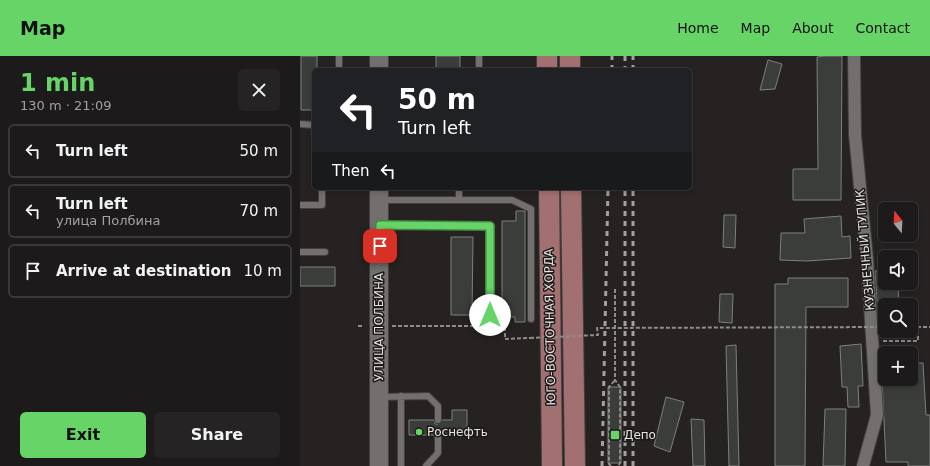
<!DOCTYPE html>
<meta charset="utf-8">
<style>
body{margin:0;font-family:"DejaVu Sans",sans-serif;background:#252323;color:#f1f3f6;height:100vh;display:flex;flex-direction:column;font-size:15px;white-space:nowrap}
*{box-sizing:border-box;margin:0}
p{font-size:13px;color:#a0a1a2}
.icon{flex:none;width:22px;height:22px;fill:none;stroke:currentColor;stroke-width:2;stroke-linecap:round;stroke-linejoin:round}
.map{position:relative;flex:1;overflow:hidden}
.side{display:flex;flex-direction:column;background:#1c1a1a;width:300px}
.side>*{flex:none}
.guide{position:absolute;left:12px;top:12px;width:380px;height:122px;border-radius:6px;box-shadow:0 2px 6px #0003,0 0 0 1px #3a3839;background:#202124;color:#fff;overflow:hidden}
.needle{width:26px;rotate:342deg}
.controls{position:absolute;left:578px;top:146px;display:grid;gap:8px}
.controls a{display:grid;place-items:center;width:40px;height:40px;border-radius:6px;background:#1c1a1a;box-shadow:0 2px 6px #0003,0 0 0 1px #3a3839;font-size:20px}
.pin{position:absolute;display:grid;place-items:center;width:34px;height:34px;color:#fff;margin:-17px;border-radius:8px;box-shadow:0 2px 6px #0006}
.me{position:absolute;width:44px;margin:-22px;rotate:0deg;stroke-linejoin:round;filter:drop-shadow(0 0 3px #0008)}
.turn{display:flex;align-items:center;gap:14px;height:84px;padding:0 20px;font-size:18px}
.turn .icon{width:52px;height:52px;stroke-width:2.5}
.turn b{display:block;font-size:28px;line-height:34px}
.then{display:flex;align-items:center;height:38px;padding:0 20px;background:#0003;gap:8px;font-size:15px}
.round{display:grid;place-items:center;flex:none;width:42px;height:42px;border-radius:6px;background:#252323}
.overview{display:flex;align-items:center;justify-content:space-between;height:68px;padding:0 20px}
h1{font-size:24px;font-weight:600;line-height:30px;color:#66d466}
.primary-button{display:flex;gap:8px;margin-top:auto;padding:8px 20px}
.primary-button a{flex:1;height:46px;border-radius:6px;background:#66d466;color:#111;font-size:16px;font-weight:600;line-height:46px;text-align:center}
.primary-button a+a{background:#252323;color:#f1f3f6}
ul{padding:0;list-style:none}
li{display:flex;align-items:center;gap:12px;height:54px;margin:0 8px 6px;padding:0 12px;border:2px solid #3a3839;border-radius:6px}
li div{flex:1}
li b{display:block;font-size:15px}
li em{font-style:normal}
header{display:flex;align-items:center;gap:24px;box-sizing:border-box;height:56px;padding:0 20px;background:#66d466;color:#111}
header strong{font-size:19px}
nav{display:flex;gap:22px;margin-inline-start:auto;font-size:14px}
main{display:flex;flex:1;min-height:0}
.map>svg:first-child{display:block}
</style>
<header>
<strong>Map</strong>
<nav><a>Home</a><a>Map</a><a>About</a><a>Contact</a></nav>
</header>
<main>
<section class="side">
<div class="overview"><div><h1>1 min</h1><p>130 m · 21:09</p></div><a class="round"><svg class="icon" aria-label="close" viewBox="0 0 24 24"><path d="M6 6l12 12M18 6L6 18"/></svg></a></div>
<ul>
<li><svg class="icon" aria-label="left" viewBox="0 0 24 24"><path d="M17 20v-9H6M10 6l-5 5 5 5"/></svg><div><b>Turn left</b></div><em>50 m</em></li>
<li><svg class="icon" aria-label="left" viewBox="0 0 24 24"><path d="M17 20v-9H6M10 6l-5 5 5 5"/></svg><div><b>Turn left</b><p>улица Полбина</p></div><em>70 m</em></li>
<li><svg class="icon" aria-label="arrive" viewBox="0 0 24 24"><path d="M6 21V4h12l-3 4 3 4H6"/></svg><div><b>Arrive at destination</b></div><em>10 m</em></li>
</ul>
<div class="primary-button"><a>Exit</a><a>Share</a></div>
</section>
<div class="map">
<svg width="630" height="410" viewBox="0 0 630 410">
<rect width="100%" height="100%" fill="#262222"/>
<path fill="#3a3d3a" stroke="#7d807d" d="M1,0H17V14H14V54H1Z
M136,0H160V14H136Z
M524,0H542L541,144H493V113H518L517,1Z
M468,4L482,8L475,33L460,34Z
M216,155H225V266H215V261H202V165H216Z
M424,159H436L435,192L423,191Z
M541,160L542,181L550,180L551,202L507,205L480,204L481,177H505L504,163Z
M151,181H173L172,259H151Z
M0,211H35V230H0Z
M575,215H585V227H598L599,249H585V259L578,260Z
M488,222H548V251H506L505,410H475V228H488Z
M420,238H433L432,267L419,266Z
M561,288L563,330H558L559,351H548L547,331H542L540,290Z
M436,289L439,410H429L426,290Z
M611,307H623L626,359H630V410H608V406H586L582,323H611Z
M308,331H321V407H308Z
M366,341L384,346L370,396L354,390Z
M525,353H546L545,410H523Z
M152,354H167V378L142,379L141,375H138L134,379H109V364H134L135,368H138L142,364H152Z
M391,363L404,364L405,410H393Z"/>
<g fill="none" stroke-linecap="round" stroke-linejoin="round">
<defs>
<path id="service" d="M39,0V14
M179,14V0
M0,68L14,69
M81,144H159V132
M159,144H212L231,153V263
M0,149H22V132
M81,169L190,170V259
M0,196H25
M101,340V410
M81,341L128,340L138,350V364
M126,410L138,397V379"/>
<path id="minor" d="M554,0L555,79L567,203L577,359L563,410"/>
<path id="secondary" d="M79,14V0
M79,410V132"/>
<path id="primary" d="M247,0V14
M270,0V14
M249,132L252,410
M271,132L275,410"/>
</defs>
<use href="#service" stroke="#433f3f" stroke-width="8"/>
<use href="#minor" stroke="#433f3f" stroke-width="14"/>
<use href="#secondary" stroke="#433f3f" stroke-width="20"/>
<use href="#primary" stroke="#433f3f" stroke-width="22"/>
<path stroke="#8f8c8c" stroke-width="2" stroke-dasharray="4 2" stroke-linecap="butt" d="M315,233V324L320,331V407L318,410
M58,270H64
M92,270H205V283L230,282
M611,271H630
M583,285H618V277H606V275
M309,381H320
M311,410L309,408V331L315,324"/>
<use href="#service" stroke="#746f6f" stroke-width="6"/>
<use href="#minor" stroke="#746f6f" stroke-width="12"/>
<use href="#secondary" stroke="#746f6f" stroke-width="18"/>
<use href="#primary" stroke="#a37072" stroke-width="20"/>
<path stroke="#a4a0a0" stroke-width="3" stroke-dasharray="5 5" stroke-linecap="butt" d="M325,0V14
M312,14V0
M333,14V0
M302,410L308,132
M325,410V132
M333,410V132"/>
<path stroke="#8f8c8c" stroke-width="2" stroke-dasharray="4 2" stroke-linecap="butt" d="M230,282L298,279L297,272L585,271"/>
</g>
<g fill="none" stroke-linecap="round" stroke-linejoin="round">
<defs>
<path id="route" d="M80,190V169L190,170V259"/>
</defs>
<use href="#route" stroke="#428a42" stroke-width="10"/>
<use href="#route" stroke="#66d466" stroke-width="7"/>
</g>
<g fill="#66d466" stroke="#1d1919" stroke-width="1.5">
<circle cx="119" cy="376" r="4"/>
<rect x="310" y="374" width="10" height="10" rx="2"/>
</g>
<g text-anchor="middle" stroke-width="3" stroke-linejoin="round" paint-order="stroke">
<g font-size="12" fill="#e7e4e4" stroke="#1d1919">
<text transform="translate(565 194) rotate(-95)" y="4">КУЗНЕЧНЫЙ ТУПИК</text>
<text transform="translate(79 271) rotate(-90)" y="4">УЛИЦА ПОЛБИНА</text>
<text transform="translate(250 271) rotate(-91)" y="4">ЮГО-ВОСТОЧНАЯ ХОРДА</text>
</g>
<g font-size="12" fill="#e7e4e4" stroke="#1d1919" text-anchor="start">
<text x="127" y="380">Роснефть</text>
<text x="324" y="383">Депо</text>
</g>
</g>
</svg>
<div class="controls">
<a><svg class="needle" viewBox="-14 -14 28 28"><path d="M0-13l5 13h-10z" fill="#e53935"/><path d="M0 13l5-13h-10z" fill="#a0a1a2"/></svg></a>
<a><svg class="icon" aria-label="sound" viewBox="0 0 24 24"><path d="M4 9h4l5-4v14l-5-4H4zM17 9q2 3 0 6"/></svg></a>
<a><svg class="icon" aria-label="search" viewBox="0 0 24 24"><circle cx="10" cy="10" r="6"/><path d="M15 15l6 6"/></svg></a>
<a>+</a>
</div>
<div class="pin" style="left:80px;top:190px;background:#d93025"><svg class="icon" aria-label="arrive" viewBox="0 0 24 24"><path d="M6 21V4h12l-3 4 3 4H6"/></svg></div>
<svg class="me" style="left:190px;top:259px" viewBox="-20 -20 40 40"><circle r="19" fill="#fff"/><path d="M0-13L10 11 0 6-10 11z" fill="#66d466"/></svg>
<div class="guide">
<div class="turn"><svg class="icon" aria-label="left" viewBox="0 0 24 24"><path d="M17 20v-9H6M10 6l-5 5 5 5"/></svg><div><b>50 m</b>Turn left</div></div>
<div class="then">Then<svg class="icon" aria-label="left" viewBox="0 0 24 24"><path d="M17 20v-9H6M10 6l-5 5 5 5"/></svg></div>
</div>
</div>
</main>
